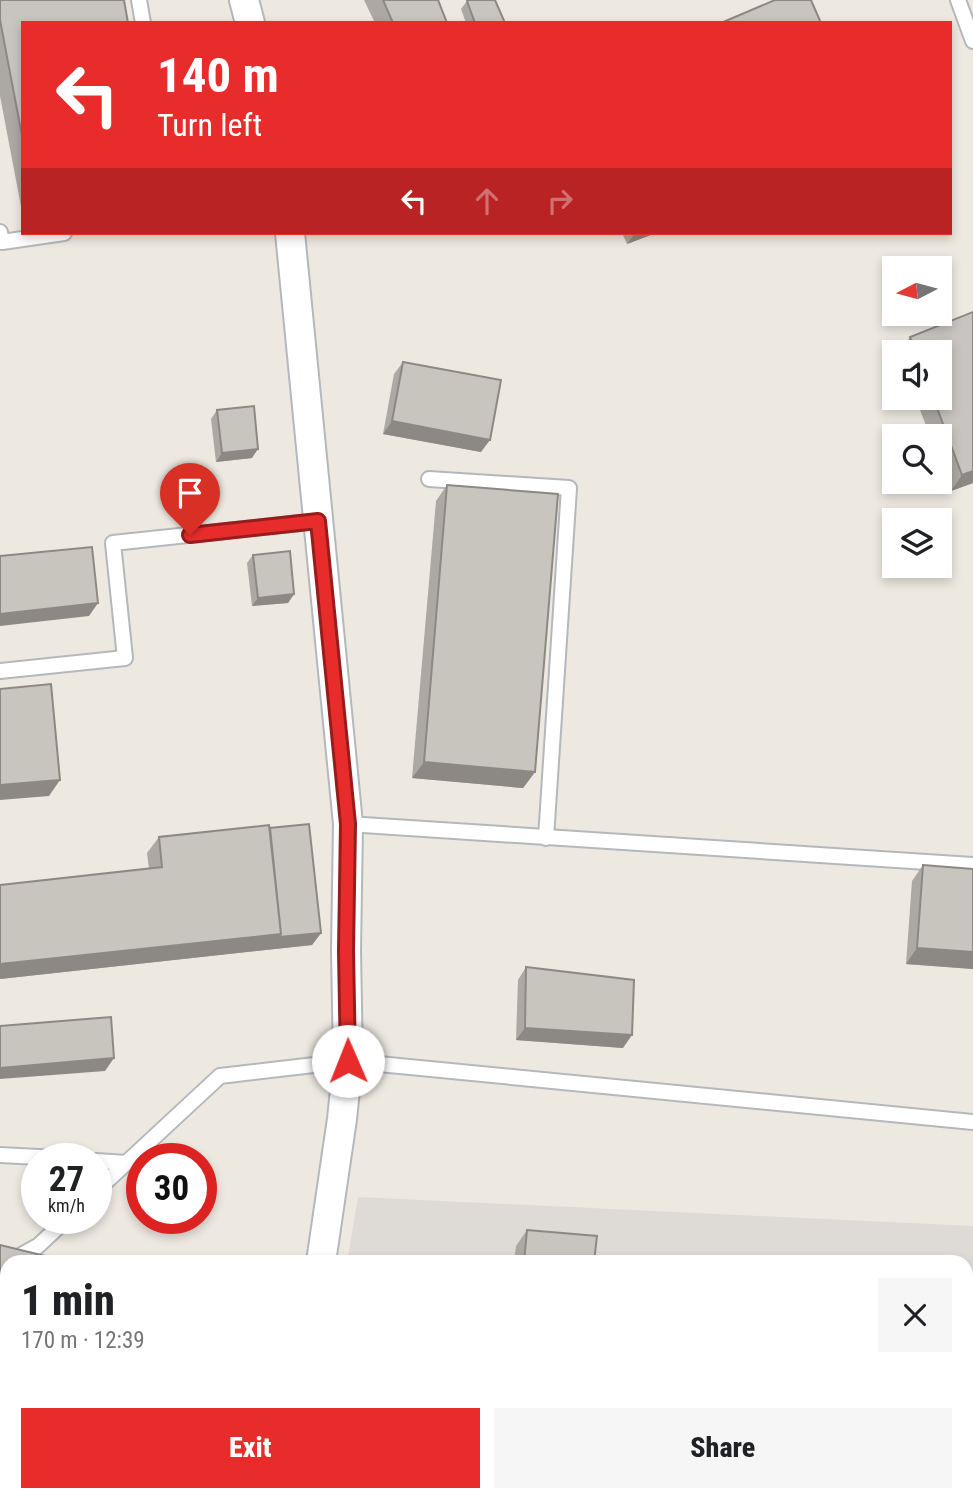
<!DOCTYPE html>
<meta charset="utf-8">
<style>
body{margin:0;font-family:"Roboto Condensed",sans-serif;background:#f6f6f6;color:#202124;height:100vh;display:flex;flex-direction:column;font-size:26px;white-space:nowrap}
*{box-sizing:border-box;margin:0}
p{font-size:23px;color:#757577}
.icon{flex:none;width:38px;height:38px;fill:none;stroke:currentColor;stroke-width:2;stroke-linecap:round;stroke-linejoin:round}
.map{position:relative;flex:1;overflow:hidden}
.panel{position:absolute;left:0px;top:1255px;width:973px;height:247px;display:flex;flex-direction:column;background:#fff;border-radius:21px 21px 0 0;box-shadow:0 4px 10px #0003}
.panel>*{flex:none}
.guide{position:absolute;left:21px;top:21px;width:931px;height:214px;border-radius:0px;box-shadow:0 4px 10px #0003;background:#e82c2c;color:#fff;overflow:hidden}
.needle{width:46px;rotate:264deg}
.controls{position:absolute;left:882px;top:256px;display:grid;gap:14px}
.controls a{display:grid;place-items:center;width:70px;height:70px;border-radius:0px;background:#fff;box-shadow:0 4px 10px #0003;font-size:35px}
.speed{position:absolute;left:21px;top:1143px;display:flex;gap:14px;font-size:35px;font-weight:700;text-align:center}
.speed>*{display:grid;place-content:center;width:91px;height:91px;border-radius:50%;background:#fff;box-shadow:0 4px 10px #0003;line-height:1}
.speed small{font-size:18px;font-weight:400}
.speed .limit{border:10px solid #d22;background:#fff;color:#111}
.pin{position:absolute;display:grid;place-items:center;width:60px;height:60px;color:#fff;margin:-72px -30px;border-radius:50% 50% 50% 0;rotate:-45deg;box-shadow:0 0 7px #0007}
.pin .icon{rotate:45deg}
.me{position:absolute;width:77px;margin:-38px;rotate:359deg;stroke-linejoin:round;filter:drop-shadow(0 0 5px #0008)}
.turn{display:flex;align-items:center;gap:24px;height:147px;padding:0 21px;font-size:32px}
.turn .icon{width:91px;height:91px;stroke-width:2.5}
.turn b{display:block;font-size:49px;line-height:60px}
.lanes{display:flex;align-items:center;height:66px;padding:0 21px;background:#0003;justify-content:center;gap:35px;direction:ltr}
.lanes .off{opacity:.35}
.round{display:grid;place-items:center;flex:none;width:74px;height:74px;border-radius:0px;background:#f6f6f6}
.headline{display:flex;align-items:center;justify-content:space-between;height:119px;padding:0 21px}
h1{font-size:42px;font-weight:800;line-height:52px}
.action{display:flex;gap:14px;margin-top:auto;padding:14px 21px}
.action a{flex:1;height:80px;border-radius:0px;background:#e82c2c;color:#fff;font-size:28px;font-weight:800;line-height:80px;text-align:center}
.action a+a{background:#f6f6f6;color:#202124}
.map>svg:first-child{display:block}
</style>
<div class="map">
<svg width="973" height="1500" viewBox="0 0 973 1500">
<rect width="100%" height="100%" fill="#ede9e1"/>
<path fill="#dedbd6" d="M358,1197L973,1226V1500H308L309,1494H966V1262H347Z"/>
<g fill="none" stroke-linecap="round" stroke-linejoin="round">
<defs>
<path id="lane" d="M139,0L143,23
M958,0L973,41
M0,232L2,242L64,233
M429,479L569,488L546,838
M0,671L125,658L113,543L319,521
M348,824L973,865
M0,1155L58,1158
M96,1161L127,1163
M96,1191L220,1076L348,1061L973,1122
M9,1262L38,1246L68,1218
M0,1450L7,1458
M11,1494L41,1500
M652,1494V1500
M341,1500L342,1494"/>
<path id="street" d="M244,0L250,23
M290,233L348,824L346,951L348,1061L342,1119L321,1262
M281,1500L283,1494"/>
</defs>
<use href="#lane" stroke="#b4b8bc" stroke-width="18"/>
<use href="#street" stroke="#b4b8bc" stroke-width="32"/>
<use href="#lane" stroke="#fff" stroke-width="14"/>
<use href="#street" stroke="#fff" stroke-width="28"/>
</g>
<path fill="#aca9a3" d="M0,0L23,23V217L0,96Z
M364,0H438L447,23H375Z
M467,1L505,23H466L461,9Z
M622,233H656L627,244Z
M973,312V483L951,491L940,461V436H930L915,397H940V352H900L910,337Z
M403,362L481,452L383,434L394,374Z
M217,410L252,458L216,462L211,419Z
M447,485L535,772L523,788L412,778L436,501Z
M253,555L294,594L288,603L252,606L247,563Z
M270,828L321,933L312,945L0,979L149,869L147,853L159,837Z
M923,865L973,869V969L906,964L912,881Z
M526,967L623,1048L516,1040L518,980Z
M527,1230L594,1262H514L516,1246Z
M202,1494H255L254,1500H201Z
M368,1494H442L441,1500H368Z
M455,1494H552L551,1500H454Z
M877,1494H946L945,1500H876Z"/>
<path fill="#8c8985" d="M635,233H656L627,244Z
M392,421L490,440L481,452L383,434Z
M258,449L252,458L216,462L222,453Z
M973,471V483L951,491L962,475Z
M294,594L288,603L252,606L258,598Z
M98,603L89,616L0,626V614Z
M424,762L535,772L523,788L412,778Z
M60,780L49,796L0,800V785Z
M321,933L312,945L0,979V964L281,934Z
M917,948L973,952V969L906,964Z
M525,1028L632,1035L623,1048L516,1040Z
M114,1058L105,1071L0,1079V1068Z
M0,1299L7,1300V1319L0,1318Z
M0,1407L7,1408V1423L0,1421Z"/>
<path fill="#c8c4be" stroke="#8c8985" stroke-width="2" d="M0,0H124L128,23H23V141L0,20Z
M383,0H438L447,23H393Z
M469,0H495L505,23H475L467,1Z
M775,0H811L821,23H721Z
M973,312V471L962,475L933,397H940V352H915L910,337Z
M403,362L501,380L490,440L392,421Z
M254,406L258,449L222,453L217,410Z
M447,485L558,494L535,772L424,762Z
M92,547L98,603L0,614V556Z
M290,551L294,594L258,598L253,555Z
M51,684L60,780L0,785V689Z
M309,824L321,933L279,937L281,934L270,828Z
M269,825L281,934L0,964V885L162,867L159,837Z
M923,865L973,869V952L917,948Z
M526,967L634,980L632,1035L525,1028Z
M111,1017L114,1058L0,1068V1026Z
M527,1230L597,1236L594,1262H524Z
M0,1245L70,1262H7V1300L0,1299Z
M0,1352L7,1354V1408L0,1407Z
M209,1494H255L254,1500H208Z
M378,1494H442L441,1500H378Z
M464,1494H552L551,1500H464Z
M886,1494H946L945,1500H886Z"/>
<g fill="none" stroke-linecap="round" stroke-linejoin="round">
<defs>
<path id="route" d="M190,535L318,521L348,824L346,951L348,1061"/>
</defs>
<use href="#route" stroke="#971d1d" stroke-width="18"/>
<use href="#route" stroke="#e82c2c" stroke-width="12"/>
</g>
</svg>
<div class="controls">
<a><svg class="needle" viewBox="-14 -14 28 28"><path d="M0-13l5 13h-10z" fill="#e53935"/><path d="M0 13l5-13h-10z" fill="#757577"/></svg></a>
<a><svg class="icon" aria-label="sound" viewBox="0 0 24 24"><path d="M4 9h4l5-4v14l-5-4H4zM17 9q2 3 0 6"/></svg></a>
<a><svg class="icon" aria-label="search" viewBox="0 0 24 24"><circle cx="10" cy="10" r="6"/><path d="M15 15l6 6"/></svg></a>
<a><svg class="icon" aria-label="layers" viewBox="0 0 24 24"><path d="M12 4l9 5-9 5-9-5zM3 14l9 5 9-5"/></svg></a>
</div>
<div class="speed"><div>27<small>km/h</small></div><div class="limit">30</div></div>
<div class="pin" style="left:190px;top:535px;background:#d93025"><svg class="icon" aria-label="arrive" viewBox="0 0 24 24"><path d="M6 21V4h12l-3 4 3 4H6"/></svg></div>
<svg class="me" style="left:348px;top:1061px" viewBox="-20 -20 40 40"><circle r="19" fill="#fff"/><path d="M0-13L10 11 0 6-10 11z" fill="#e82c2c"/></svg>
<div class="guide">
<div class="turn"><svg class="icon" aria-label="left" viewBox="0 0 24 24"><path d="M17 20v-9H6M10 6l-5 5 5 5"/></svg><div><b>140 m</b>Turn left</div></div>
<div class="lanes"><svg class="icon" aria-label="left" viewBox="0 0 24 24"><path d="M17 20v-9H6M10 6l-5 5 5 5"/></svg><svg class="icon off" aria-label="ahead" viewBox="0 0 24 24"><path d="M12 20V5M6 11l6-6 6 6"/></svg><svg class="icon off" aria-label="right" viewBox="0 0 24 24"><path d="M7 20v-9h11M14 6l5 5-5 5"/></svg></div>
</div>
<section class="panel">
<div class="headline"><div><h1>1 min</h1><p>170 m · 12:39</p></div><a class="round"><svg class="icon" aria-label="close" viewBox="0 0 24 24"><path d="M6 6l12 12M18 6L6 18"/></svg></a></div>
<div class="action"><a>Exit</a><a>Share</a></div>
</section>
</div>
